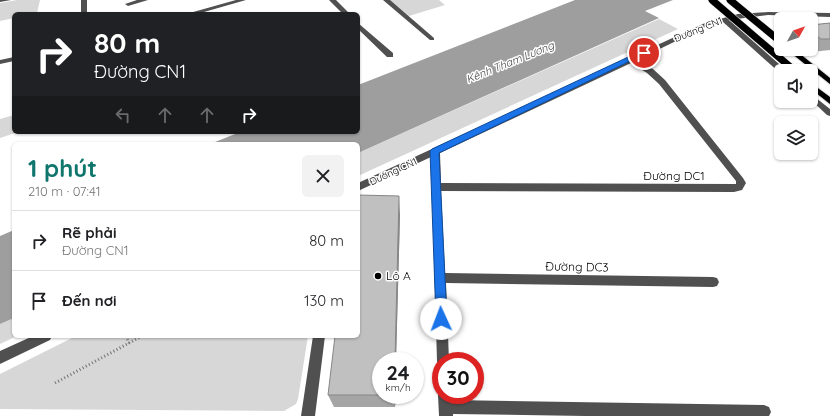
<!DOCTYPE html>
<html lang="vi">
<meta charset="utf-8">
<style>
body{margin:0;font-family:Quicksand,sans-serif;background:#f2f2f2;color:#202124;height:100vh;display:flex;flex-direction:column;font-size:15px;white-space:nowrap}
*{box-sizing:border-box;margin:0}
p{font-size:13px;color:#757577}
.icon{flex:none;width:22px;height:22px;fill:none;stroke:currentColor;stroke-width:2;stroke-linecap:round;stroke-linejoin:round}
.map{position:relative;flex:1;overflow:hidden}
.drawer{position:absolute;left:12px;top:142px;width:348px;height:196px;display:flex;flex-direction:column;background:#fff;border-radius:6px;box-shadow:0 1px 3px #0004}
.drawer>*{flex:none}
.banner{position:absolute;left:12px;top:12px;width:348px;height:122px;border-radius:6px;box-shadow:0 1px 3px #0004;background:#202124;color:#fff;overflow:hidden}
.needle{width:26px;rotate:50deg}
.tools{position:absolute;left:774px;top:12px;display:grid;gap:8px}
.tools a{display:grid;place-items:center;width:44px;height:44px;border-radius:6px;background:#fff;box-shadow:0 1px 3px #0004;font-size:20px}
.speed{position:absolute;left:372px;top:352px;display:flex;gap:8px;font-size:20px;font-weight:700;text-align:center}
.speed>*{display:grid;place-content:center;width:52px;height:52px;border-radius:50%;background:#fff;box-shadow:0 1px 3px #0004;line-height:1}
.speed small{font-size:10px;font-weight:400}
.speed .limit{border:6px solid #d22;background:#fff;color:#111}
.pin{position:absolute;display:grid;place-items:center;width:34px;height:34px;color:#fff;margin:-17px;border:2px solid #fff;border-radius:50%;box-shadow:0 1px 4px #0007}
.me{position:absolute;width:44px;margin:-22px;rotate:358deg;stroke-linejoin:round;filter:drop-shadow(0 0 3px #0008)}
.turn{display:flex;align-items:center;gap:14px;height:84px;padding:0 16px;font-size:18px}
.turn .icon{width:52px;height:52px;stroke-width:2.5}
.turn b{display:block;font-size:28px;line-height:34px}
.lanes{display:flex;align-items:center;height:38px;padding:0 16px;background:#0003;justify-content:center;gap:20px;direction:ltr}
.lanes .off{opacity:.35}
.round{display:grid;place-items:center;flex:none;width:42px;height:42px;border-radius:6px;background:#f2f2f2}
.head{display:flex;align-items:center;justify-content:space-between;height:68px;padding:0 16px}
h1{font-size:24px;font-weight:700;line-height:30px;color:#0f766e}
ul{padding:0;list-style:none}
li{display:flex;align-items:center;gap:12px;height:60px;padding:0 16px;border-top:1px solid #e0e0e0}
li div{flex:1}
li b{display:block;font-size:15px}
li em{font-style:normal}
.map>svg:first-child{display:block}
</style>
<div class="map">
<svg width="830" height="416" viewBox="0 0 830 416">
<rect width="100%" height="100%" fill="#fff"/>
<path fill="#d7d7d7" d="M17,0H40L37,13L14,14V18L0,21V3Z
M389,0H439L445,5L409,16Z
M659,19L678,29L358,176V153Z
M14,115V132H18L0,138V119Z
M14,318V336H17L0,344V324Z
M76,336H308L298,399L296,404L284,411L0,409V374Z"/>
<path fill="#9e9e9e" d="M575,0H673L645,11L659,18L358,153V144H210L240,132H358V85Z
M14,230V318L0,324V236Z"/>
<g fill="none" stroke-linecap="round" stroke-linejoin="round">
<defs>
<path id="major" d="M786,49H794L830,78V84Z
M811,83L830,97V104L811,89Z"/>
</defs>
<use href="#major" stroke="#dbdbdb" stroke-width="2"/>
<path stroke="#727272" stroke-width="3" stroke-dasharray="1 2.5" stroke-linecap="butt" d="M126,336L129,343
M55,383L142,336"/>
<path fill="#505050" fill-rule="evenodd" d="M0,0H11L0,2Z
M81,0H87V14H81Z
M137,0H148L128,6L125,4Z
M236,0H246L197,14H186Z
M329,0H336L350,14H343Z
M383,0H390L434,38V40H430Z
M768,12L830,13V17L768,15L729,20L787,71H781L780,73L723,22L709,25L637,60L653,69L665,80L743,178L746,183L742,190L734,192L441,191L445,273L713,277L717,278L719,282L717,286L713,287L446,283L449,361H441V366L438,365L437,361L431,157L358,191V183L705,23L738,14ZM631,63L647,73L659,84L736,181V184L441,183L440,153Z
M358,23L393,53V57H387L358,29Z
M14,57V61L0,64V60Z
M811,94L830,109V116L827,115L811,100Z
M33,336H52L50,340L0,364V351Z
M313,336H325L315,416H301Z
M441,390V395H452V400L764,405L769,407L771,412L769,416H585L453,414V416H439L438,395Z"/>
<use href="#major" fill="#000" fill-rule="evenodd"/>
<defs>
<path id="major-bridge" d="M712,0L795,71
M730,0L781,42"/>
</defs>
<use href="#major-bridge" stroke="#dbdbdb" stroke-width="8" stroke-linecap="butt"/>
<use href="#major-bridge" stroke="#000" stroke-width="7"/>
</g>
<path fill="#a5a5a5" d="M830,23V50L811,52L808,49H811V25Z
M400,215L396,361H381L396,395L395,407H334L328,395Z"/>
<path fill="#868686" d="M399,196L400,215L396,361H395Z
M394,395H396L395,407Z"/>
<path fill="#c0c0c0" stroke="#868686" d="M830,23V39H821L811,32V25Z
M358,195L399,196L395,361H381V395H328L335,336H358Z"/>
<path fill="#1a73e8" stroke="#114b97" d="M641,51L647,53L439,153L447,319L445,323L441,324L438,323L436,319L430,151L432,149Z"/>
<circle fill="#000" stroke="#fff" stroke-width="1.5" cx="378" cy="276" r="4"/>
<g text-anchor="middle" stroke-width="3" stroke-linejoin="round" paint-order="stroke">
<g font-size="10" fill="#000" stroke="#fff">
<text transform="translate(698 29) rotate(-22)" y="4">Đường CN1</text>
<text transform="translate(393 171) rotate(-25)" y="4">Đường CN1</text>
</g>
<g font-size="11" font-style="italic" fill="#3f3f3f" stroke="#fff">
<text transform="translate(510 62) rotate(-22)" y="4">Kênh Tham Lương</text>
</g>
<g font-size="12" fill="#000" stroke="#fff">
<text x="674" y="180">Đường DC1</text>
<text transform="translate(577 267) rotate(1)" y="4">Đường DC3</text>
</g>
<g font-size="12" fill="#000" stroke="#fff" text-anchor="start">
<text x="386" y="280">Lô A</text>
</g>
</g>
</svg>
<div class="tools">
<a><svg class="needle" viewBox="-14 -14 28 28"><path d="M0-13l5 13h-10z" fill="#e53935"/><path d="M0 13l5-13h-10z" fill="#757577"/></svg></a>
<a><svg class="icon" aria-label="sound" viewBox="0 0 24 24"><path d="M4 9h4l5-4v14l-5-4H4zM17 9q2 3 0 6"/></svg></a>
<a><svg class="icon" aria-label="layers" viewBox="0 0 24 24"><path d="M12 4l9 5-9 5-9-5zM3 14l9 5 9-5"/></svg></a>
</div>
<div class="speed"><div>24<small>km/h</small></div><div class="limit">30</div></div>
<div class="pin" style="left:644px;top:53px;background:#d93025"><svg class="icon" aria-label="arrive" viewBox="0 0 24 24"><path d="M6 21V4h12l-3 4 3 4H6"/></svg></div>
<svg class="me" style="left:441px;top:319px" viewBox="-20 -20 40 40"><circle r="19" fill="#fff"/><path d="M0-13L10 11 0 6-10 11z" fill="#1a73e8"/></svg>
<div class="banner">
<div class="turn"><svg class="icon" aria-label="right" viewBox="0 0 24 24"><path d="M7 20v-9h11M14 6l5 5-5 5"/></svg><div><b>80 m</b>Đường CN1</div></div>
<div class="lanes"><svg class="icon off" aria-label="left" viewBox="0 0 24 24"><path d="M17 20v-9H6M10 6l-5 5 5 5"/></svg><svg class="icon off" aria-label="ahead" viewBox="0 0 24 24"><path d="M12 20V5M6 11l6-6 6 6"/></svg><svg class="icon off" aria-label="ahead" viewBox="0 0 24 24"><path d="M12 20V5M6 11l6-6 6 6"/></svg><svg class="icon" aria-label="right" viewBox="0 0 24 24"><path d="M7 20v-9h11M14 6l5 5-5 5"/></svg></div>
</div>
<section class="drawer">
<div class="head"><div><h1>1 phút</h1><p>210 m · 07:41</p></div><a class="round"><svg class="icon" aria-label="close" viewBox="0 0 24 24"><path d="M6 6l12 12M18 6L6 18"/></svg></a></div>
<ul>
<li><svg class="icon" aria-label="right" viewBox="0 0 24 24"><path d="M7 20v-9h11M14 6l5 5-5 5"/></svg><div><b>Rẽ phải</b><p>Đường CN1</p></div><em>80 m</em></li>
<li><svg class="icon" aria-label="arrive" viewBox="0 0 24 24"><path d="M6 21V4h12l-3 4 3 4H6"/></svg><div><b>Đến nơi</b></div><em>130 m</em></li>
</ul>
</section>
</div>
